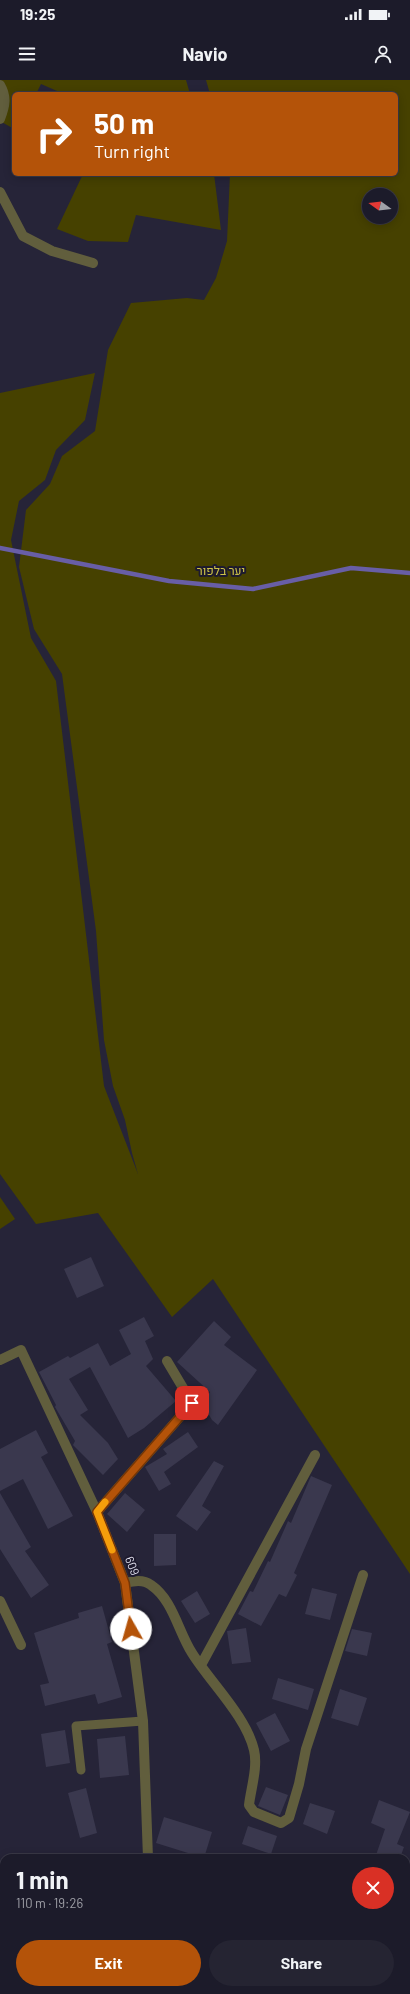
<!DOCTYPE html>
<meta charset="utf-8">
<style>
body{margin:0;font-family:Barlow,Heebo,sans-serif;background:#252432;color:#f1f3f6;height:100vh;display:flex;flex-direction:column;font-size:15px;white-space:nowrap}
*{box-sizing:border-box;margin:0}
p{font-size:13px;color:#a0a1a8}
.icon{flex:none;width:22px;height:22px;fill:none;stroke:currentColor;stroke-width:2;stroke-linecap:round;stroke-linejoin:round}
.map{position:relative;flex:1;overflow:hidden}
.drawer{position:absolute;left:0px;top:1774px;width:410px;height:140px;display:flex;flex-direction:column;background:#1c1b2a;border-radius:12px 12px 0 0;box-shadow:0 2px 10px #0003,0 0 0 1px #3a3947}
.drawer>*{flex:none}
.banner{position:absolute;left:12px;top:12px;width:386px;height:84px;border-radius:6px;box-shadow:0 2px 10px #0003,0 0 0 1px #3a3947;background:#b45309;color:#fff;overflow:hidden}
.needle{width:26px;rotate:285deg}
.tools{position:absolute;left:362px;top:108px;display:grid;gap:8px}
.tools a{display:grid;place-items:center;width:36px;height:36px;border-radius:50%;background:#1c1b2a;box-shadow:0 2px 10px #0003,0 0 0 1px #3a3947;font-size:20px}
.pin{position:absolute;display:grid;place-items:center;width:34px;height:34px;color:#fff;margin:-17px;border-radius:8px;box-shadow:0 2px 6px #0006}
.me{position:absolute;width:44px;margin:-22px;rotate:353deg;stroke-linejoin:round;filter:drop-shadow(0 0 3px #0008)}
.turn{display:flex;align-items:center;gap:14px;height:84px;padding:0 16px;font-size:18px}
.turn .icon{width:52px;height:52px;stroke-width:2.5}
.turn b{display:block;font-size:28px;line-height:34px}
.round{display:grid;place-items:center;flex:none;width:42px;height:42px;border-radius:21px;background:#252432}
.headline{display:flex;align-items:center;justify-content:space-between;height:68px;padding:0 16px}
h1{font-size:24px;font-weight:700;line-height:30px}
.action{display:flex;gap:8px;margin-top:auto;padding:8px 16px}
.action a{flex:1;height:46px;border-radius:24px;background:#b45309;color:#fff;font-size:16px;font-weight:700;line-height:46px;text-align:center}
.action a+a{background:#252432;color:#f1f3f6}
.status{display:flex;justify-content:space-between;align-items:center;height:28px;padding:0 20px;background:#1c1b2a;direction:ltr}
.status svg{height:11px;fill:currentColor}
header{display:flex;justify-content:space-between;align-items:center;height:52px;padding:0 16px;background:#1c1b2a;font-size:18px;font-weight:700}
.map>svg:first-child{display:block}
</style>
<div class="status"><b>19:25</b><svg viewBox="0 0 49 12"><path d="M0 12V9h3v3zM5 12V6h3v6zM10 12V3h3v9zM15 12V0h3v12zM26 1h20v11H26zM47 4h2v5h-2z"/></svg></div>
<header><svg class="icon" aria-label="menu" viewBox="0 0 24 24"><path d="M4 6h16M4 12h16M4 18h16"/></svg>Navio<svg class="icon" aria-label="person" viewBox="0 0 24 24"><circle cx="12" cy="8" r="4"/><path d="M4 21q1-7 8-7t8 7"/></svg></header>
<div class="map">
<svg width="410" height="1914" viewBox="0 0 410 1914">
<rect width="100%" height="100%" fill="#262438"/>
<path fill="#464100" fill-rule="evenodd" d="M0,0H186L190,14H64L41,4L36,14H14V49L0,41Z
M206,0H410V1494L213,1199L172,1237L98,1133L36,1144L0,1094V313L95,293L85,340L56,370L45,400L19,421L11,460L31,558L56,601L104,1006L138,1094L132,1073L125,1040L113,1006L104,960L96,851L62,594L34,549L19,487L26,430L50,404L62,376L95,351L108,270L131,223L187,218L204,220L216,198L227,161L230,94H396V14H210ZM369,115H391V137H369Z
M83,94H214L221,150L136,135L128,162L88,161L57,149Z
M0,1117L15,1139L0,1149Z
M410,1832V1914H382L383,1910H406V1843Z"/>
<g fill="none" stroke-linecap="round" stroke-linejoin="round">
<path stroke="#685ea6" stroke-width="4.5" d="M0,468L169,501L253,509L351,488L410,493"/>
</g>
<path fill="#3a384e" d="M91,1177L104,1206L77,1218L64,1189Z
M144,1237L154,1256L145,1261L153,1279L146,1286L176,1321L144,1348L128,1358L90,1287L69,1299L88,1330L80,1335L108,1363L118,1379L103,1395L73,1365L75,1361L55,1327L56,1325L39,1292L68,1276L70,1278L98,1263L110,1286L131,1274L119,1250Z
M214,1241L231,1257L224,1265L257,1290L218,1345L212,1340L202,1323L210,1312L177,1282Z
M36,1350L48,1373L41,1377L73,1436L48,1449L23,1399L0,1411V1369Z
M188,1352L198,1367L164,1392L171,1404L159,1411L145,1387L167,1374L163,1369Z
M214,1381L224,1386L202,1426L211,1432L197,1451L176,1436Z
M311,1396L332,1405L294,1493L297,1495L286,1517L279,1514L261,1546L238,1534L250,1511L253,1512L268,1481L270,1482L288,1441L291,1443Z
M0,1413L31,1467L25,1471L49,1505L31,1518L0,1469Z
M125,1413L145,1430L127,1452L107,1434Z
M154,1454H176V1485L154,1486Z
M312,1508L337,1514L330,1540L305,1534Z
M197,1511L210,1534L195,1543L181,1521Z
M102,1526L112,1562L107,1564L122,1617L98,1624L95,1614L45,1626L40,1605L49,1603L34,1553L79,1538L78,1533Z
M246,1548L251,1582L232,1584L227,1551Z
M352,1549L372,1553L367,1576L345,1571Z
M278,1598L314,1609L308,1630L272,1619Z
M340,1609L367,1618L358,1646L331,1638Z
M275,1633L290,1661L271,1671L256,1643Z
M65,1650L70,1683L46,1687L41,1654Z
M125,1656L129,1695L100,1698L97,1659Z
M266,1707L288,1715L280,1735L258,1726Z
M86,1708L97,1753L80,1758L68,1713Z
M379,1720L410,1732L397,1764L404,1767L400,1778H375L385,1749L371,1743Z
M310,1723L335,1731L327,1754L303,1744Z
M164,1737L212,1752L204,1778L156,1763Z
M248,1746L277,1756L271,1774L242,1764Z"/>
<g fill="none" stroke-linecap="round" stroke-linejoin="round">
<path stroke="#615e3d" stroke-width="9" d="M81,1690L76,1646L143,1641"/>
<path stroke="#615e3d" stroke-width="10" d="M0,5C7,17 5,26 0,39
M0,112L23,156L52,171L93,183
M0,1280L21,1270L97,1432L125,1503L143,1641L148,1778
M97,1432L192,1323L167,1281
M125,1503C134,1501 143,1499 151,1505C173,1520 178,1551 192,1573C210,1602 246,1636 254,1670C258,1687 251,1708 249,1725L254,1732L281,1743L289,1738L299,1704L306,1669L363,1495
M0,1521L21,1565
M201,1585L315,1375
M406,1805L410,1795
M152,1910V1914
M200,1910L209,1914
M7,1914L8,1910
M370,1914L371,1910"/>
</g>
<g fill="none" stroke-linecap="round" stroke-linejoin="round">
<defs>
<path id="route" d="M131,1549L125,1503L97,1432L192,1323"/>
</defs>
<use href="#route" stroke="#753606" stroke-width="10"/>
<use href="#route" stroke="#b45309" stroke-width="7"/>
<path stroke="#f59e0b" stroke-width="7" d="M105,1422L97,1432L112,1470"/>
</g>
<g text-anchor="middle" stroke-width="4" stroke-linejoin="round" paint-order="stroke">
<g font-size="12" fill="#cec348" stroke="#1d1a2e">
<text x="221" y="495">יער בלפור</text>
</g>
<g font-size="12" fill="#deddeb" stroke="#1d1a2e">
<text transform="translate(132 1486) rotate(69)" y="4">609</text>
</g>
</g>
</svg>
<div class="tools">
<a><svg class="needle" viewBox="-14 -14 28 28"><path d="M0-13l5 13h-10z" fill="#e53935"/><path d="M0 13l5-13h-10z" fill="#a0a1a8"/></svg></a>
</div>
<div class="pin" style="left:192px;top:1323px;background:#d93025"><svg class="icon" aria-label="arrive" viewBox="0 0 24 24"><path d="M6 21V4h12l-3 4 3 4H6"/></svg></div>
<svg class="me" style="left:131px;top:1549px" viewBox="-20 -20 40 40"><circle r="19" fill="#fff"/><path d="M0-13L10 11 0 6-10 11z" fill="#b45309"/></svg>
<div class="banner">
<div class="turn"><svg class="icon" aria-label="right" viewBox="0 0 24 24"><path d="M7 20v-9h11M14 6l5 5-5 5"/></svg><div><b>50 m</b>Turn right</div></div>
</div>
<section class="drawer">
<div class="headline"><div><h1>1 min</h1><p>110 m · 19:26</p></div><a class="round" style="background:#d93025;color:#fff"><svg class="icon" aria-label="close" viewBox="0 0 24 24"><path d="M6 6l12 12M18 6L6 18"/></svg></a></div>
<div class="action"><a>Exit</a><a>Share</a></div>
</section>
</div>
